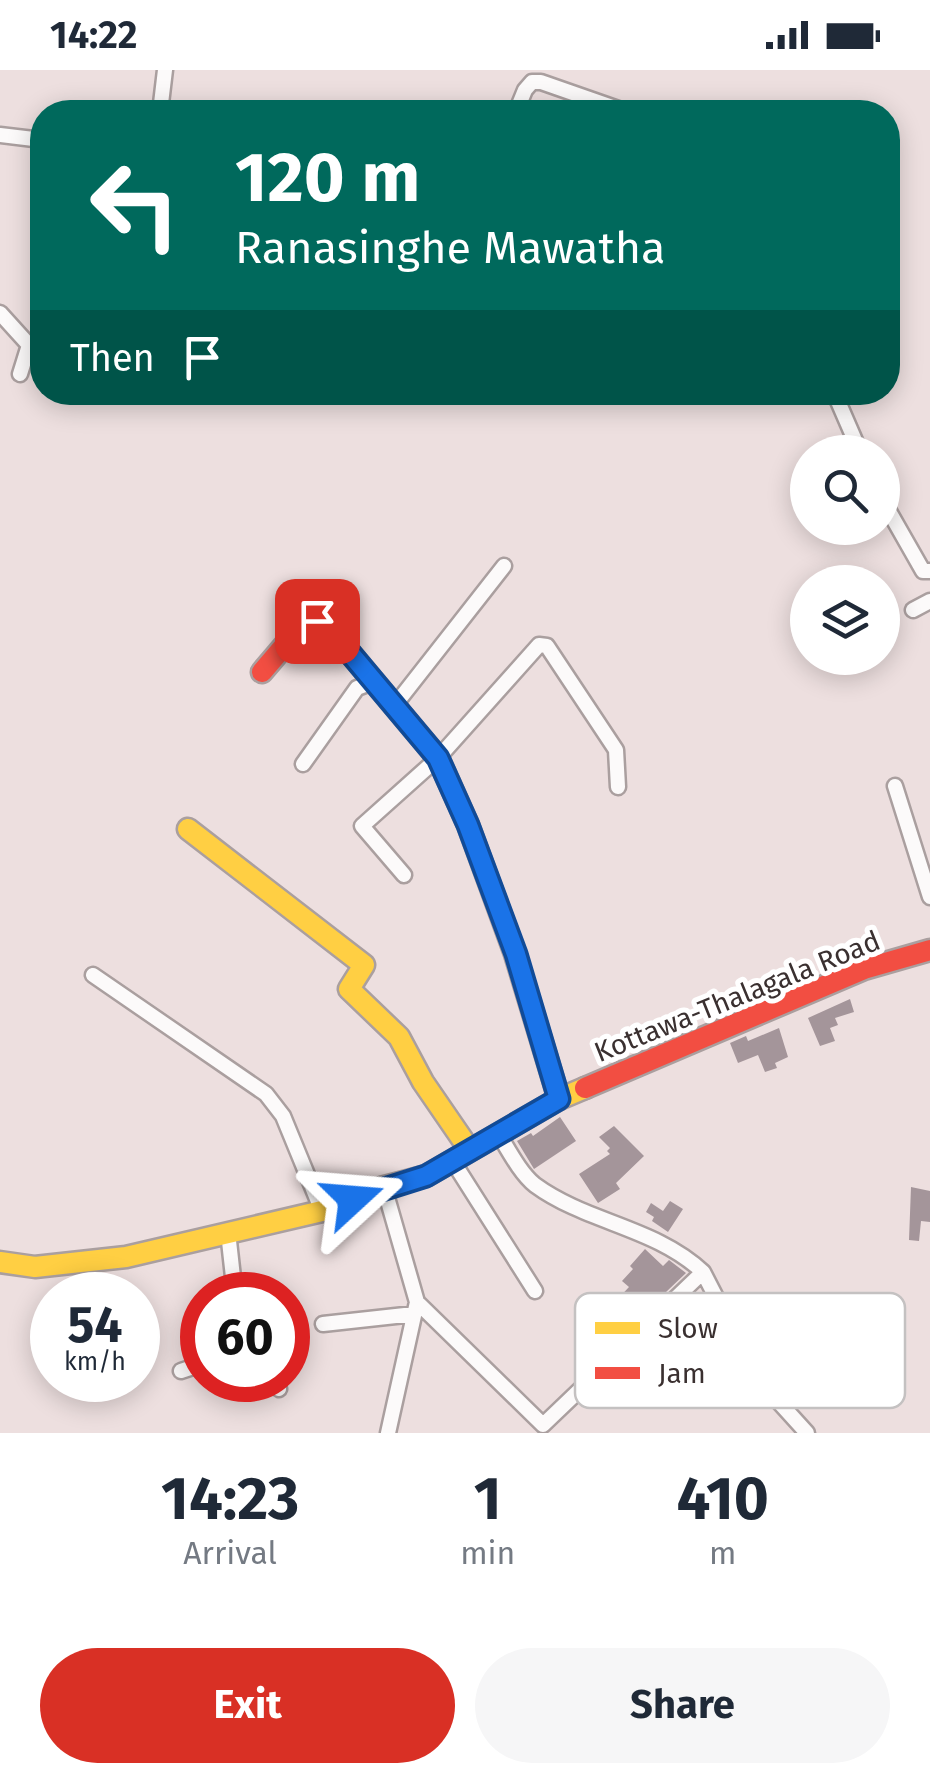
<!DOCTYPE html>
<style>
body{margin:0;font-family:"Fira Sans",sans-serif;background:#f6f6f7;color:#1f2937;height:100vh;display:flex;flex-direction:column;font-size:38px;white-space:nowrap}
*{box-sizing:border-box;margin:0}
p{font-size:32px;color:#747a83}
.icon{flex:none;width:55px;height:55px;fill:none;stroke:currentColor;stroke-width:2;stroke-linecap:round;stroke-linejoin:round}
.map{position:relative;height:1363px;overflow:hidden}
.drawer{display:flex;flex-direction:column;background:#fff;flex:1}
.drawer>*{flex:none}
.guide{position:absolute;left:30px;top:30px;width:870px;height:305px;border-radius:40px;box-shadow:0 5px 25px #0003;background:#00695c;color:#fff;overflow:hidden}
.buttons{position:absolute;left:790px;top:365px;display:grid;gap:20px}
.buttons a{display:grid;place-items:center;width:110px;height:110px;border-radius:50%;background:#fff;box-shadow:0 5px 25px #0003;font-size:50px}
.speed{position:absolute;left:30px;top:1202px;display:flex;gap:20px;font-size:50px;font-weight:700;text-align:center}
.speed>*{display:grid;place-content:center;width:130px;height:130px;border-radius:50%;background:#fff;box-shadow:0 5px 25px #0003;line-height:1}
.speed small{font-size:25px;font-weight:400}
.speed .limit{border:15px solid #d22;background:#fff;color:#111}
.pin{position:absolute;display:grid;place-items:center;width:85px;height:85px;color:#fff;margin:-42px;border-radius:20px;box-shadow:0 5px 15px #0006}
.me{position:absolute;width:110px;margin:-55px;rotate:71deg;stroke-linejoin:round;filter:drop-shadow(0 0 8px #0008)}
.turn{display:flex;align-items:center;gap:35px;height:210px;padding:0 40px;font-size:45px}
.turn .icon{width:130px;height:130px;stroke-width:2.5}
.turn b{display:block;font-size:70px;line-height:85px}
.then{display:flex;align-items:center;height:95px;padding:0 40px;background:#0003;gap:20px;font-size:38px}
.eta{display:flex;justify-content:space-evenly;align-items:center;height:170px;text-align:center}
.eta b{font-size:60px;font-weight:700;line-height:70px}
.primary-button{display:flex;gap:20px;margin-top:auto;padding:20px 40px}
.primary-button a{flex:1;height:115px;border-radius:60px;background:#d93025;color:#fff;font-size:40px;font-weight:700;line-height:115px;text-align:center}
.primary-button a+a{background:#f6f6f7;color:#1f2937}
.status{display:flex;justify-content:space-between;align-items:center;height:70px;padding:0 50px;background:#fff;direction:ltr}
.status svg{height:28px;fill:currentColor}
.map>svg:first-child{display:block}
</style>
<div class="status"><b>14:22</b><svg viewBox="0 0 49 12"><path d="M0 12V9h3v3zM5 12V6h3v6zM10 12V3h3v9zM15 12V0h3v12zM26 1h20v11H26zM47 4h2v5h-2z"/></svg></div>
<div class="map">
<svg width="930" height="1363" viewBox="0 0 930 1363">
<rect width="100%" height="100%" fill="#eddfdf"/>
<path fill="#a4959a" d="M850,929L854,942L835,948L838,955L830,958L835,971L820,976L808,948Z
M779,958L788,987L775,993L777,998L765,1002L758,985L738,993L730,973L746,966L748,971Z
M560,1047L576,1071L534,1099L517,1071L531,1063L533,1066Z
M614,1056L644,1086L616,1113L620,1119L598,1133L579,1104L610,1084L607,1081L610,1078L599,1067Z
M911,1117L930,1121V1152L921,1151L919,1171L909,1170Z
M670,1131L683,1139L668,1162L652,1151L654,1147L646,1142L651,1133L663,1141Z
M645,1179L663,1196L669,1190L686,1203L645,1242L636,1234L609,1262L597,1251L629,1217L622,1211L633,1199L630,1196Z"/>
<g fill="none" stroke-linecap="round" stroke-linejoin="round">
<defs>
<path id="street" d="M160,42L165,0
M516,42L525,20L532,12H541L627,42
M0,65L42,70
M0,243L29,275L20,304
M834,322L860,382
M882,429L923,501H930
M913,540L930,531
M395,635L504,496
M303,694L357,618L373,612
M895,716L930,827
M404,805L362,756L438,688L539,575L547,576L616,680L618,717
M93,905L266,1024L283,1046L322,1141
M498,1063C508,1079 520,1103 535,1115C587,1153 655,1157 703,1202L758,1309L807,1363
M452,1090L535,1221
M384,1117L417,1232L388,1363
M228,1162L235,1225
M417,1232L543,1355L703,1202
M323,1254L414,1244
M181,1301L202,1294
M274,1310L279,1319"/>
<path id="slow" d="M188,759L364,895L349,919L399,967L423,1012L469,1079
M0,1192L35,1197L126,1187L322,1141L384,1117L426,1106L559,1029L585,1018"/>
<path id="jam" d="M262,602L302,555L317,551L329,558L438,688L468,755L515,884L559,1029
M585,1018L864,899L930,880"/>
</defs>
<use href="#street" stroke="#aa9f9f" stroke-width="19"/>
<use href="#slow" stroke="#aa9f9f" stroke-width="25"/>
<use href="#jam" stroke="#aa9f9f" stroke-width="25"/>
<use href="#street" stroke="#fcfafa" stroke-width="14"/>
<use href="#slow" stroke="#ffcf43" stroke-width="20"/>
<use href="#jam" stroke="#f24e42" stroke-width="20"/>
</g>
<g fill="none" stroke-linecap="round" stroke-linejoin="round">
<defs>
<path id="route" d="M317,551L329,558L438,688L468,755L516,884L559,1029L426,1106L353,1129"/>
</defs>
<use href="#route" stroke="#114b97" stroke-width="25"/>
<use href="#route" stroke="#1a73e8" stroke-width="18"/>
</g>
<g text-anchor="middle" stroke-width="10" stroke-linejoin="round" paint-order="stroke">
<g font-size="28" fill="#3a3030" stroke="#fff">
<text transform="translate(737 926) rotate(-22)" y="10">Kottawa-Thalagala Road</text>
</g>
</g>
<rect x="575" y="1223" width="330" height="115" rx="15" fill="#fff" stroke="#c4c1c1" stroke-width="2.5"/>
<rect x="595" y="1252" width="45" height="12" fill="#ffcf43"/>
<rect x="595" y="1297" width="45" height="12" fill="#f24e42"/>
<g font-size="28" fill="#3a3030">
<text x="658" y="1268">Slow</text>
<text x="658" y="1313">Jam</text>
</g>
</svg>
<div class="buttons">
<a><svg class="icon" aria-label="search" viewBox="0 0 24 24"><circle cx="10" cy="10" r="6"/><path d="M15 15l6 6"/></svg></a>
<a><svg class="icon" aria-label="layers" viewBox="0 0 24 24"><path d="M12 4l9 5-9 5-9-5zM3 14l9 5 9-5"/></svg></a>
</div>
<div class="speed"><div>54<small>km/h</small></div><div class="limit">60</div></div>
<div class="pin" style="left:317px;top:551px;background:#d93025"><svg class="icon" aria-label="arrive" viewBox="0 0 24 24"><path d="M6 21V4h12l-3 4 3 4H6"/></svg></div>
<svg class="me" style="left:353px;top:1129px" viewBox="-20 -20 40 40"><path d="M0-17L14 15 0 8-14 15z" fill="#1a73e8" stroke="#fff" stroke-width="4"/></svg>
<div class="guide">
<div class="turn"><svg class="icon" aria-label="left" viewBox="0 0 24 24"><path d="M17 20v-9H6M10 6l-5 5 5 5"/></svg><div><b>120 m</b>Ranasinghe Mawatha</div></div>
<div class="then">Then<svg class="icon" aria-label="arrive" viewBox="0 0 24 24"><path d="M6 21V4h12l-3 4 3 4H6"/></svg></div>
</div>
</div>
<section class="drawer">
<div class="eta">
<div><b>14:23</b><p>Arrival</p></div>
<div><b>1</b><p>min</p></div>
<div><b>410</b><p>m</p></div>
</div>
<div class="primary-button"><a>Exit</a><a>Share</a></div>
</section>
